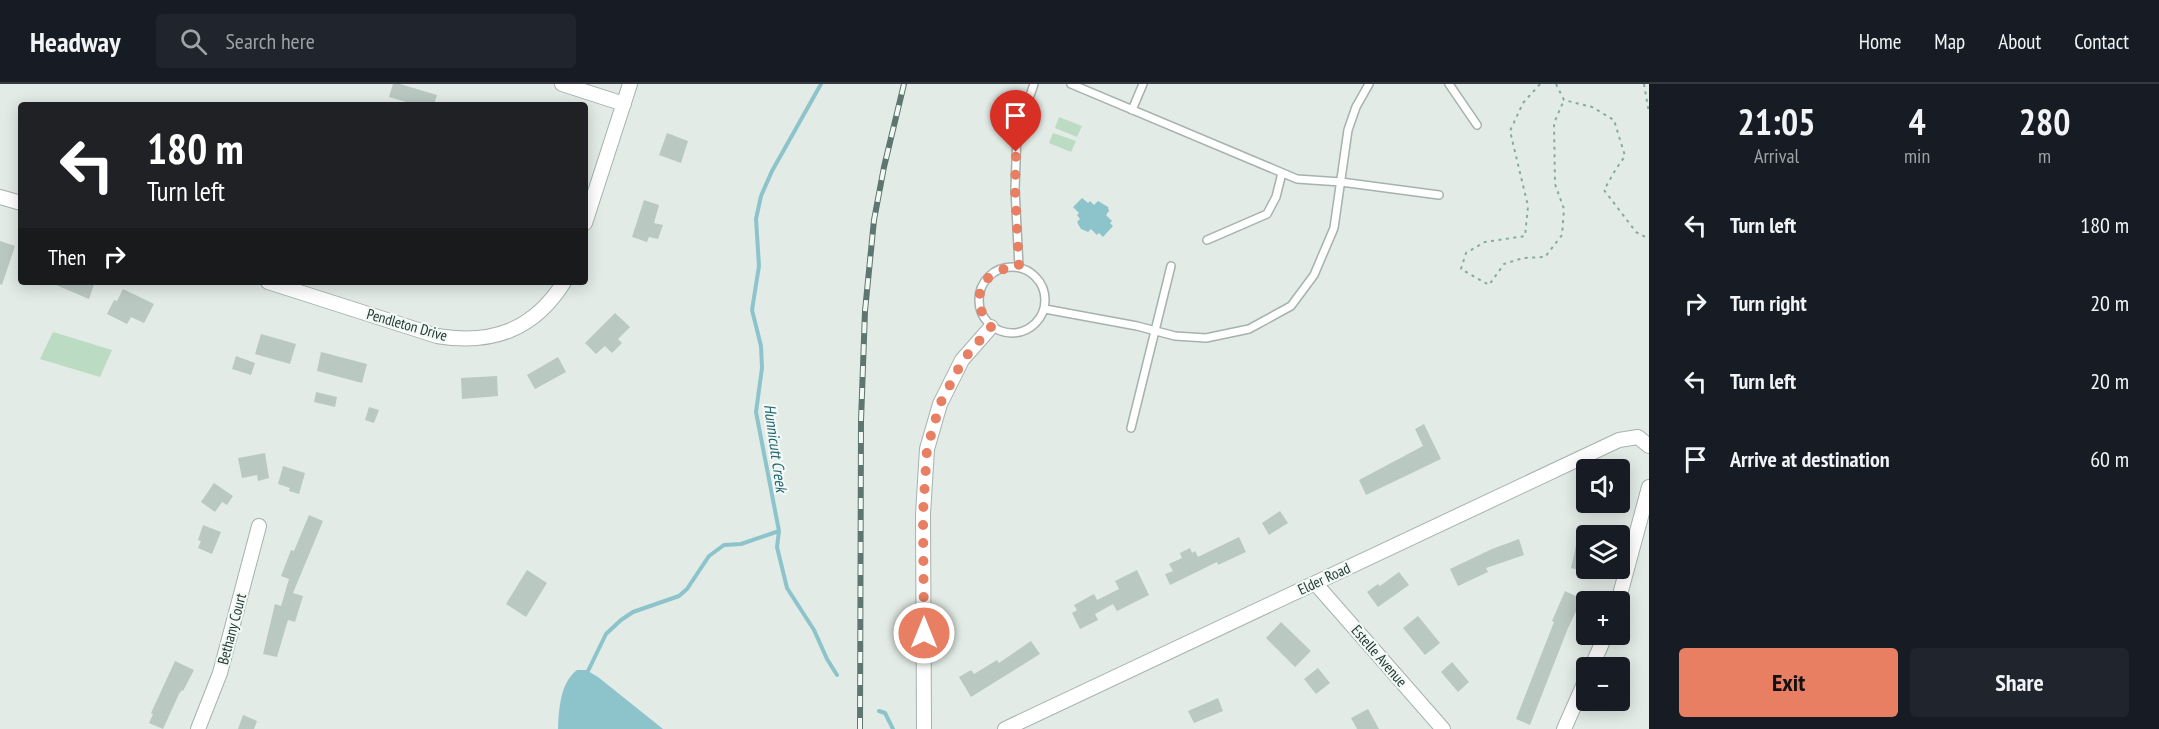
<!DOCTYPE html>
<meta charset="utf-8">
<style>
body{margin:0;font-family:"PT Sans Narrow",sans-serif;background:#20242c;color:#f1f3f6;height:100vh;display:flex;flex-direction:column;font-size:22px;white-space:nowrap}
*{box-sizing:border-box;margin:0}
p{font-size:20px;color:#9ea1a6}
.icon{flex:none;width:33px;height:33px;fill:none;stroke:currentColor;stroke-width:2;stroke-linecap:round;stroke-linejoin:round}
.map{position:relative;flex:1;overflow:hidden}
.panel{display:flex;flex-direction:column;background:#171b24;width:510px}
.panel>*{flex:none}
.hud{position:absolute;left:18px;top:18px;width:570px;height:183px;border-radius:6px;box-shadow:0 3px 15px #0003;background:#202124;color:#fff;overflow:hidden}
.buttons{position:absolute;left:1576px;top:375px;display:grid;gap:12px}
.buttons a{display:grid;place-items:center;width:54px;height:54px;border-radius:6px;background:#171b24;box-shadow:0 3px 15px #0003;font-size:30px}
.pin{position:absolute;display:grid;place-items:center;width:51px;height:51px;color:#fff;margin:-62px -26px;border-radius:50% 50% 50% 0;rotate:-45deg;box-shadow:0 0 6px #0007}
.pin .icon{rotate:45deg}
.me{position:absolute;width:66px;margin:-33px;rotate:0deg;stroke-linejoin:round;filter:drop-shadow(0 0 4px #0008)}
.turn{display:flex;align-items:center;gap:21px;height:126px;padding:0 30px;font-size:27px}
.turn .icon{width:78px;height:78px;stroke-width:2.5}
.turn b{display:block;font-size:42px;line-height:51px}
.then{display:flex;align-items:center;height:57px;padding:0 30px;background:#0003;gap:12px;font-size:22px}
.eta{display:flex;justify-content:space-evenly;align-items:center;height:102px;text-align:center}
.eta b{font-size:36px;font-weight:700;line-height:42px}
.cta{display:flex;gap:12px;margin-top:auto;padding:12px 30px}
.cta a{flex:1;height:69px;border-radius:6px;background:#e87f63;color:#111;font-size:24px;font-weight:700;line-height:69px;text-align:center}
.cta a+a{background:#20242c;color:#f1f3f6}
ul{padding:0;list-style:none}
li{display:flex;align-items:center;gap:18px;height:78px;padding:0 30px}
li div{flex:1}
li b{display:block;font-size:22px}
li em{font-style:normal}
header{display:flex;align-items:center;gap:36px;box-sizing:border-box;height:84px;padding:0 30px;background:#171b24;border-bottom:2px solid #363941}
header strong{font-size:28px}
nav{display:flex;gap:33px;margin-inline-start:auto;font-size:21px}
.search{width:420px;height:54px;background:#20242c;display:flex;align-items:center;gap:15px;box-sizing:border-box;padding:0 21px;border-radius:6px;color:#9ea1a6;font-size:22px}
main{display:flex;flex:1;min-height:0}
.map>svg:first-child{display:block}
</style>
<header>
<strong>Headway</strong>
<div class="search"><svg class="icon" aria-label="search" viewBox="0 0 24 24"><circle cx="10" cy="10" r="6"/><path d="M15 15l6 6"/></svg>Search here</div>
<nav><a>Home</a><a>Map</a><a>About</a><a>Contact</a></nav>
</header>
<main>
<div class="map">
<svg width="1649" height="645" viewBox="0 0 1649 645">
<rect width="100%" height="100%" fill="#e2ebe6"/>
<path fill="#bcdbc3" d="M1059,33L1082,42L1077,53L1055,44Z
M1053,49L1076,57L1071,68L1049,59Z
M53,248L112,266L100,293L40,275Z"/>
<path fill="#8dc4cc" d="M1082,114L1088,119L1090,117L1094,121L1098,117L1108,123L1109,127L1106,131L1112,137L1110,139L1113,142L1103,153L1099,149L1097,151L1091,145L1088,148L1081,145L1077,138L1080,135L1077,131L1079,129L1073,123Z
M577,586H586L598,593L663,645H558C559,625 560,599 577,586Z"/>
<g fill="none" stroke-linecap="round" stroke-linejoin="round">
<path stroke="#8dc4cc" stroke-width="4" d="M821,0L772,87L761,112L756,135L759,182L752,226L761,262L762,284L756,328L779,447L777,463L787,504L814,546L827,575L837,591
M588,587L606,550L621,536L633,528L679,512L687,505L709,472L724,461L741,460L779,447
M879,627L885,629L893,645"/>
</g>
<path fill="#bac8c2" d="M393,0H400L437,11L434,21H417L389,13Z
M667,49L688,57L681,79L659,71Z
M644,116L659,121L654,139L663,141L658,155L649,153L647,158L632,153Z
M0,157L15,162L2,201L0,200Z
M49,198H95L89,215Z
M123,205L154,220L144,239L131,233L127,240L107,230L114,216L117,217Z
M615,229L630,243L618,255L622,259L612,269L605,262L596,270L585,259Z
M261,250L296,260L290,280L255,270Z
M321,268L367,280L362,299L317,287Z
M236,272L255,279L251,291L232,285Z
M558,273L566,288L535,305L527,291Z
M497,292L498,312L462,315L461,294Z
M316,308L337,313L335,323L314,318Z
M369,323L379,326L374,339L365,336Z
M1424,340L1441,375L1366,411L1359,396L1423,362L1415,345Z
M265,369L269,394L258,397L257,391L242,394L238,374Z
M283,382L305,389L299,410L289,407L290,404L278,400Z
M214,399L233,412L227,421L222,418L215,428L201,418Z
M1280,427L1288,439L1269,451L1262,439Z
M309,431L323,437L293,509L303,512L295,538L288,536L277,573L263,570L275,520L281,522L289,495L281,492L291,466L294,467Z
M203,441L221,448L212,470L198,464L201,457L198,456Z
M1239,453L1246,468L1218,481L1217,478L1170,501L1165,490L1173,487L1169,480L1182,474L1180,469L1190,464L1192,469L1195,467L1198,473Z
M1519,455L1524,471L1486,484L1488,488L1458,502L1450,485L1492,465Z
M1577,457L1587,459V488L1571,484Z
M527,486L547,499L526,533L506,520Z
M1137,486L1149,511L1117,527L1113,520L1095,530L1098,536L1080,545L1072,529L1077,526L1074,521L1094,510L1097,516L1119,505L1115,497Z
M1399,488L1409,501L1378,523L1367,508L1378,500L1380,502Z
M1565,507L1582,515L1568,544L1530,641L1516,635L1554,538L1552,537Z
M1418,532L1440,559L1425,571L1403,544Z
M1281,538L1311,567L1295,583L1266,554Z
M1031,557L1040,570L971,613L959,593L971,586L974,590L997,576L999,579Z
M175,577L194,586L183,607L182,606L179,610L163,645L149,639L153,630L151,629Z
M1452,578L1469,598L1458,608L1441,588Z
M1318,584L1330,599L1316,610L1304,595Z
M1218,614L1223,627L1194,639L1188,627Z
M1368,625L1379,645H1357L1351,634Z
M243,631L257,637L254,645H238Z"/>
<g fill="none" stroke-linecap="round" stroke-linejoin="round">
<defs>
<path id="service" d="M1071,0L1297,95L1341,98L1439,111
M1449,0L1477,41
M1132,26L1143,0
M1207,156L1267,130L1276,113L1282,89
M979 216a33 33 0 1 1 66 0a33 33 0 1 1-66 0Z
M1019,183L1015,105L1017,49L1034,0
M1045,225L1137,242L1175,252L1206,254L1249,245L1291,222L1314,191L1334,144L1348,46L1356,23L1369,0
M1131,344L1171,182"/>
<path id="minor" d="M562,0L624,20
M0,113L21,119
M585,139L630,0
M268,198L437,252C492,261 534,246 564,198
M1315,499L1443,645
M1618,518L1649,403
M1591,584L1606,550
M198,645L220,589L259,442
M924,645L923,430L927,365L940,320L962,276L991,243
M1005,645L1619,356L1638,353L1649,362
M1564,645L1587,593"/>
</defs>
<use href="#service" stroke="#a5b2ad" stroke-width="10"/>
<use href="#minor" stroke="#a5b2ad" stroke-width="16"/>
<path stroke="#84ac9e" stroke-width="2" stroke-dasharray="3 4.5" stroke-linecap="butt" d="M1540,0L1523,19L1510,47L1528,122L1525,152L1485,158L1466,169L1461,185L1489,201L1504,180L1523,174L1545,173L1562,151L1564,125L1555,100L1554,39L1564,16
M1556,0L1564,16L1592,23L1614,36L1625,72L1616,85L1604,106L1636,148L1649,155
M1644,0L1649,29"/>
<use href="#service" stroke="#fff" stroke-width="7"/>
<use href="#minor" stroke="#fff" stroke-width="14"/>
<defs>
<path id="rail" d="M860,645L861,337L865,227L874,136L884,83L904,0"/>
</defs>
<use href="#rail" stroke="#5d766f" stroke-width="6"/>
<use href="#rail" stroke="#f2f8f5" stroke-width="4" stroke-dasharray="11" stroke-linecap="butt"/>
</g>
<g fill="none" stroke-linecap="round" stroke-linejoin="round">
<path stroke="#e87f63" stroke-width="10" stroke-dasharray="0 18" d="M924,549L923,430L927,365L940,320L963,276L991,243C967,215 982,183 1019,183L1015,105L1016,68"/>
</g>
<g text-anchor="middle" stroke-width="4.5" stroke-linejoin="round" paint-order="stroke">
<g font-size="15" fill="#233a33" stroke="#f2f8f5">
<text transform="translate(407 241) rotate(16)" y="5">Pendleton Drive</text>
<text transform="translate(1324 495) rotate(-25)" y="5">Elder Road</text>
<text transform="translate(232 545) rotate(-75)" y="5">Bethany Court</text>
<text transform="translate(1379 572) rotate(49)" y="5">Estelle Avenue</text>
</g>
<g font-size="16" font-style="italic" fill="#226772" stroke="#f2f8f5">
<text transform="translate(776 364) rotate(82)" y="6">Hunnicutt Creek</text>
</g>
</g>
</svg>
<div class="buttons">
<a><svg class="icon" aria-label="sound" viewBox="0 0 24 24"><path d="M4 9h4l5-4v14l-5-4H4zM17 9q2 3 0 6"/></svg></a>
<a><svg class="icon" aria-label="layers" viewBox="0 0 24 24"><path d="M12 4l9 5-9 5-9-5zM3 14l9 5 9-5"/></svg></a>
<a>+</a>
<a>−</a>
</div>
<div class="pin" style="left:1016px;top:68px;background:#d93025"><svg class="icon" aria-label="arrive" viewBox="0 0 24 24"><path d="M6 21V4h12l-3 4 3 4H6"/></svg></div>
<svg class="me" style="left:924px;top:549px" viewBox="-20 -20 40 40"><circle r="17" fill="#e87f63" stroke="#fff" stroke-width="3"/><path d="M0-11L8 9 0 5-8 9z" fill="#fff"/></svg>
<div class="hud">
<div class="turn"><svg class="icon" aria-label="left" viewBox="0 0 24 24"><path d="M17 20v-9H6M10 6l-5 5 5 5"/></svg><div><b>180 m</b>Turn left</div></div>
<div class="then">Then<svg class="icon" aria-label="right" viewBox="0 0 24 24"><path d="M7 20v-9h11M14 6l5 5-5 5"/></svg></div>
</div>
</div>
<section class="panel">
<div class="eta">
<div><b>21:05</b><p>Arrival</p></div>
<div><b>4</b><p>min</p></div>
<div><b>280</b><p>m</p></div>
</div>
<ul>
<li><svg class="icon" aria-label="left" viewBox="0 0 24 24"><path d="M17 20v-9H6M10 6l-5 5 5 5"/></svg><div><b>Turn left</b></div><em>180 m</em></li>
<li><svg class="icon" aria-label="right" viewBox="0 0 24 24"><path d="M7 20v-9h11M14 6l5 5-5 5"/></svg><div><b>Turn right</b></div><em>20 m</em></li>
<li><svg class="icon" aria-label="left" viewBox="0 0 24 24"><path d="M17 20v-9H6M10 6l-5 5 5 5"/></svg><div><b>Turn left</b></div><em>20 m</em></li>
<li><svg class="icon" aria-label="arrive" viewBox="0 0 24 24"><path d="M6 21V4h12l-3 4 3 4H6"/></svg><div><b>Arrive at destination</b></div><em>60 m</em></li>
</ul>
<div class="cta"><a>Exit</a><a>Share</a></div>
</section>
</main>
